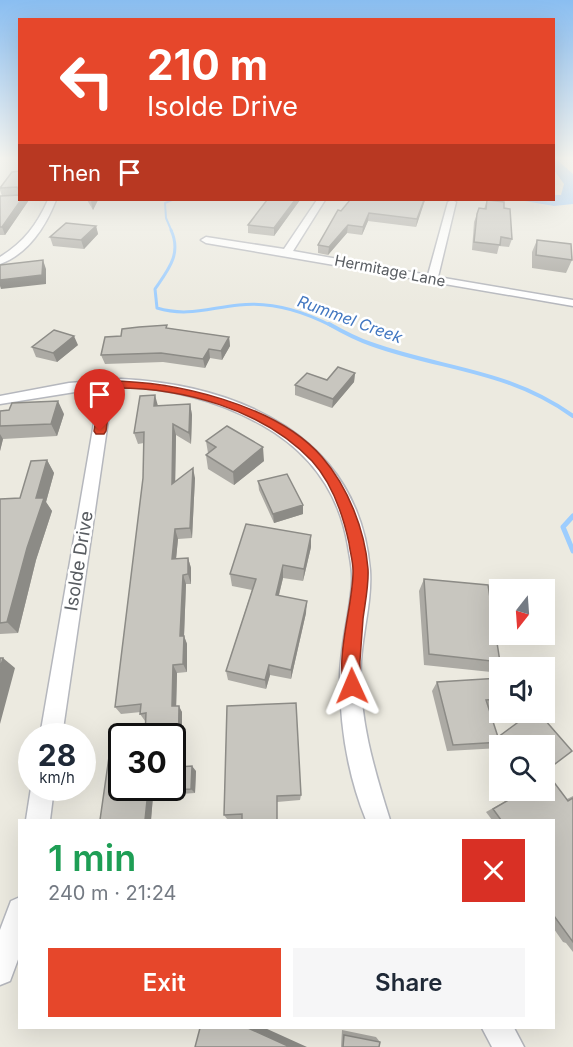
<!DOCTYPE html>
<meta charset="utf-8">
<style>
body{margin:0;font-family:Inter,sans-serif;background:#f6f6f7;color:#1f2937;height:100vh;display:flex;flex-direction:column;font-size:22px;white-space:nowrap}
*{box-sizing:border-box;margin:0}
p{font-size:20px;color:#747a83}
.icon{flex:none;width:33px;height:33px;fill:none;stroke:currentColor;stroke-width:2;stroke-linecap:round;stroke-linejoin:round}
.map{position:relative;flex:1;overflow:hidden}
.panel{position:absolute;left:18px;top:819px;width:537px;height:210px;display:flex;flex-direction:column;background:#fff;border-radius:0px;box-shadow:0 6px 24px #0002}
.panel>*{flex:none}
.top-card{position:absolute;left:18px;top:18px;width:537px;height:183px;border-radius:0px;box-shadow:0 6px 24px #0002;background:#e6472b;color:#fff;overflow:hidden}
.needle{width:39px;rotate:197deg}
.tools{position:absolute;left:489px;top:579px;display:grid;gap:12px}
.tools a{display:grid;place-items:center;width:66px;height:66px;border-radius:0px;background:#fff;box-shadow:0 6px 24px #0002;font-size:30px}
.speed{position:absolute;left:18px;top:723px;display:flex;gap:12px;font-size:30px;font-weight:700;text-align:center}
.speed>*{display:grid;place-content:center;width:78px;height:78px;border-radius:50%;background:#fff;box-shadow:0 6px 24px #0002;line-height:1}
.speed small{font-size:15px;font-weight:400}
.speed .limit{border:3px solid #111;border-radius:9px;background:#fff;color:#111}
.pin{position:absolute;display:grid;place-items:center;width:51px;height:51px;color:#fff;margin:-62px -26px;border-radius:50% 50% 50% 0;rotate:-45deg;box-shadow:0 0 6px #0007}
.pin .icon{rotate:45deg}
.me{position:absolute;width:66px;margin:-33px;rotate:359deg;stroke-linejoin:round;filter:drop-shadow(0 0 4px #0008)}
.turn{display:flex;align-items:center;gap:21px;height:126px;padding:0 30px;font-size:27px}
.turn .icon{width:78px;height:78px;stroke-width:2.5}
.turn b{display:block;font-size:42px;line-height:51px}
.then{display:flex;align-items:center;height:57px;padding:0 30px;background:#0003;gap:12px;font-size:22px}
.round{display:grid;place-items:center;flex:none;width:63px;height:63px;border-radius:0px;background:#f6f6f7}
.head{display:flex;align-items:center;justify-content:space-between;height:102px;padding:0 30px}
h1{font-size:36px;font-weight:600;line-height:45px;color:#1e9e55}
.cta{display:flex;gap:12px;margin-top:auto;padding:12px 30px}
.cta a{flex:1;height:69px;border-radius:0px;background:#e6472b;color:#fff;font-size:24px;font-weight:600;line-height:69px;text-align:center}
.cta a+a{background:#f6f6f7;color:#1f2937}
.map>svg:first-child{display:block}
</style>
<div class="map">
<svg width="573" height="1047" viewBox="0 0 573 1047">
<rect width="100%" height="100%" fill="#eceae0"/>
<path fill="#9dcdfe" d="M554,157L573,174V204L554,206L519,200H554V195H561L564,184L554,170Z"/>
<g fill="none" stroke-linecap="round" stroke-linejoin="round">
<path stroke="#9dcdfe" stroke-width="2" d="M172,232L166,218L165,203L172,200"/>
<path stroke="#9dcdfe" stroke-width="3" d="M171,230C182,254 168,270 155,289L157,308C187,317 209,308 239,305C272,301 303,311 332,326"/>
<path stroke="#9dcdfe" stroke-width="4" d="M329,324C343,332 356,339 371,344C443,370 507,369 573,416"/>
<path stroke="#9dcdfe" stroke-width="5" d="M573,516L563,527L573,551"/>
<defs>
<path id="minor" d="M48,200H56C46,226 28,254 0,264V257C23,243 37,225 48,200Z
M317,200H325L293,251L428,275L448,202L452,200L456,202L438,277L573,300V306L206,243L201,240L206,237L284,249Z
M121,379C240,385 359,437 370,570C372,601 363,630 361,661C358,716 374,769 390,820H366C348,776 340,726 340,678C340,645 350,614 352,583C353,570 350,559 348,546C339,492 310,452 262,425C218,400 164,386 113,387L62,736H40L100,388L0,404V396L69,383Z
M31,788H54L50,820H26Z
M20,897V954L10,981L0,985V930L11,901Z
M482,1028H514L524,1047H492Z"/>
</defs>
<use href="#minor" stroke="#b5b7bd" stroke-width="3"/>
<use href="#minor" fill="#fff" fill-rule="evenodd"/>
</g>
<path fill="#acaaa4" d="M20,171V195L2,196L0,190V187Z
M0,196L21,200H29L5,235H0Z
M87,200H98L93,210Z
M300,200L274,236L248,233V225Z
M350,200H425L416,227L368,221L362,235L347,233L328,255L318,253V245Z
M487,200L504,208L512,239L509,247L499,246L497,254L472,250L474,222L477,214L484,209Z
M96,226L98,234L84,249L53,246L50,237Z
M537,240L572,260L566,273L532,268V252Z
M167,328L229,337L230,346L222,360L210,358L205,368L163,362L105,364L101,355L121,336Z
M78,345L57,362L36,357L32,347Z
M355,373L354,382L332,408L295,395V385L327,380Z
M190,404L192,415L191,444L176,435L175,481L195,478L192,538L178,539L176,559L188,558L191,568V584H186L184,636L187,644V672L177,673L176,706L182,712V767L196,771L195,793L153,796L151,820H100L110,750L172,788L145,721L140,714L141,712L121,714L115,707L143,478L144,443L138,444L134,433L158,406Z
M0,411L64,414L57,436L3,439L0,451Z
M206,441L264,461L234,485L208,469L206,455L208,453Z
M47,460L54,473L46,502L52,511L36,560L18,633L0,634V499L20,498Z
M258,481L303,505V514L274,523L259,490Z
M311,547L303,581L283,578L279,595L306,613L291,679L270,675L266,689L228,680L226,671L252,590L232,586L230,574Z
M424,579L500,662L491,672L424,665L419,591Z
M500,678V699H498H500V707H488L498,737L532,712H538L572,751L551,767L544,770V746H500V748L447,751L432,691L437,682Z
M227,706L301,795L300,800L277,802L242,819H227L224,815Z
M525,790L567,799L573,796V952L566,943L563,942L554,929V820H492L486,812Z
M342,1030L376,1037L380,1042L379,1047H341Z"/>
<path fill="#8c8b86" d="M21,200H29L5,235L2,227Z
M92,200H98L93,210L91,202Z
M295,200H300L274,236V228Z
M424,200H425L416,227L417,219Z
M369,213L368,221L362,235L363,227Z
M348,225L347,233L328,255L329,247Z
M96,226L98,234L84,249L81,240Z
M43,260L46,269V284L1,289L0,286V280Z
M74,336L78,345L57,362L53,353Z
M229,337L230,346L222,360L221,351Z
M209,349L210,358L205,368L203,359Z
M355,373L354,382L332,408L333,399Z
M155,395L158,406H154Z
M58,401L64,414L57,436L51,424Z
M190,404L192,415L191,444L189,433Z
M173,424L176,435L175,494L172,484Z
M0,434L3,439L0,451Z
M263,447L264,461L234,485L233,472Z
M47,460L54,473L46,502L52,511L36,560L18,633L7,622L36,498Z
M193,468L195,478L192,538L190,528Z
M303,505V514L274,523L273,514Z
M175,529L178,539L175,569L172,559Z
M311,535V547L303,581L304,569Z
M188,558L191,568V584L188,574Z
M283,565V578L276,606V595Z
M183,575L186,584L184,636L187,644V672L183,664L180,636Z
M307,601L306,613L291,679V670Z
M3,658L15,668L0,724V669Z
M173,665L177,673L176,713L172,706Z
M269,665L270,675L266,689L265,680Z
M179,706L182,712V772L178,767Z
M192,766L196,771L195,793L191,789Z
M148,791L153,796L151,820H145Z
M248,1028H265L307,1047H290Z"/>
<path fill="#c8c6bf" stroke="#8c8b86" stroke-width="1.5" d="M20,171V191L17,187L0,188L12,172Z
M20,195V200H21L2,227H0V196Z
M267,200H295L274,228L248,225Z
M350,200H424L417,219L369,213L363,227L348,225L329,247L318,245L338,210L341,211Z
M487,200L504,202V208L510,209L512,239L501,237L500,245L474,242L477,214L479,208L486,209Z
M66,223L96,226L81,240L50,237Z
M537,240L571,244L572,260L536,255Z
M43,260L42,275L0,280V265Z
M167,325L166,328L229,337L221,351L209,349L203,359L161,353L101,355L105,337L121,336L122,329L139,327Z
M54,330L74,336L53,353L32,347Z
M338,367L355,373L333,399L295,385L307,373L327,380Z
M155,395L154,406L190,404L189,433L173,424L172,484L193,468L190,528L175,529L172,559L188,558V574L183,575L180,636H184L183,664L173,665L172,706H179L178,767L192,766L191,789L148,791L145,820H100L110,750L122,749V788H172V736H145L146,713L140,714L141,704L115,707L143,478L144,432L134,433L140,396Z
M58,401L51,424L0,426V411L9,410L12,403Z
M227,426L263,447L233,472L206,455L216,447L206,441Z
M47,460L36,498H44L27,548L7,622L0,623V499L20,498L31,461Z
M287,474L303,505L273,514L258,481Z
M246,524L311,535L304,569L283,565L276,595L307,601L291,670L269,665L265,680L226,671L256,579L230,574Z
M424,579L488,585L500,662L429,654Z
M0,658H3L0,669Z
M500,678V699L486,700L498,737L532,712H538L572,751L551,767L544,759V746H533L531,743L528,746H522L518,741L453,745L437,682Z
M296,703L301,795L277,796V820H242V814L224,815L227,706Z
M550,777L568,801L573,798V942L554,916V820H501L493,809L526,790H544V780Z
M200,1028H248L290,1047H195Z
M344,1035L380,1042L379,1047H343Z"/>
<linearGradient id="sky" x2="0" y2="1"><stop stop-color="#8abef1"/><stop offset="0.52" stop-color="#f6f6f1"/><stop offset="1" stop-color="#f6f6f1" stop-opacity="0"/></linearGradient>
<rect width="573" height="304" fill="url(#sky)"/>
<path fill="#e6472b" stroke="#962e1c" stroke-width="1.5" d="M108,381C174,381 276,404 322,457C348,487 365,530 368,569C369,585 365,603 363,619C362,633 361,647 360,660C359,671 363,682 358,692L352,694L346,692C333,661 354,604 353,570C353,561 350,552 349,543C343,515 332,483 312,461C263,409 181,387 112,388L106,431L104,434H96L94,431L102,384Z"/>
<g text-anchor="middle" stroke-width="5" stroke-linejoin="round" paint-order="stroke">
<g font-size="15" fill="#585c61" stroke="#fff">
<text transform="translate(390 271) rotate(11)" y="5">Hermitage Lane</text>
</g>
<g font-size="16" font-style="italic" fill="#4176c0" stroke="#fff">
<text transform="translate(350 319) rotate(20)" y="6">Rummel Creek</text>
</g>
<g font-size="18" fill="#585c61" stroke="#fff">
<text transform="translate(79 561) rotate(-81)" y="6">Isolde Drive</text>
</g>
</g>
</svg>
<div class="tools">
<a><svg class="needle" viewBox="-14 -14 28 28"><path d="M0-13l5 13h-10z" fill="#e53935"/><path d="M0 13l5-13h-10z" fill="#747a83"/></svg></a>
<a><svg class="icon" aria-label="sound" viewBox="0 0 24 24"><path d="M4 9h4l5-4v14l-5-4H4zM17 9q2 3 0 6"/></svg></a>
<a><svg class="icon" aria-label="search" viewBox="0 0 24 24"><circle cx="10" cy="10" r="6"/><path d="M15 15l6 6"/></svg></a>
</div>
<div class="speed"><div>28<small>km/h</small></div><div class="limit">30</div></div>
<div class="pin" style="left:100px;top:431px;background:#d93025"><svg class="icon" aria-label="arrive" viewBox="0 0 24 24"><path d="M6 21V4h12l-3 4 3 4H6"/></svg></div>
<svg class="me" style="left:352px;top:686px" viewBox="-20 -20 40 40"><path d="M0-17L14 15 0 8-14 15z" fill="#e6472b" stroke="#fff" stroke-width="4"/></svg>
<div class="top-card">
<div class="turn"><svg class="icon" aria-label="left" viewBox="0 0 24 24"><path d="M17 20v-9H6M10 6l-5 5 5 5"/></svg><div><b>210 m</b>Isolde Drive</div></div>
<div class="then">Then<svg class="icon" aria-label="arrive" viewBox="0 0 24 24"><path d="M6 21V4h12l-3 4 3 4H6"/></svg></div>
</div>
<section class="panel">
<div class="head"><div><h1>1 min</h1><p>240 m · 21:24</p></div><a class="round" style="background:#d93025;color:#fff"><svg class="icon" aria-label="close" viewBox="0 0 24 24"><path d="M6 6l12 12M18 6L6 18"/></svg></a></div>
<div class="cta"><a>Exit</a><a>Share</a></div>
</section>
</div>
